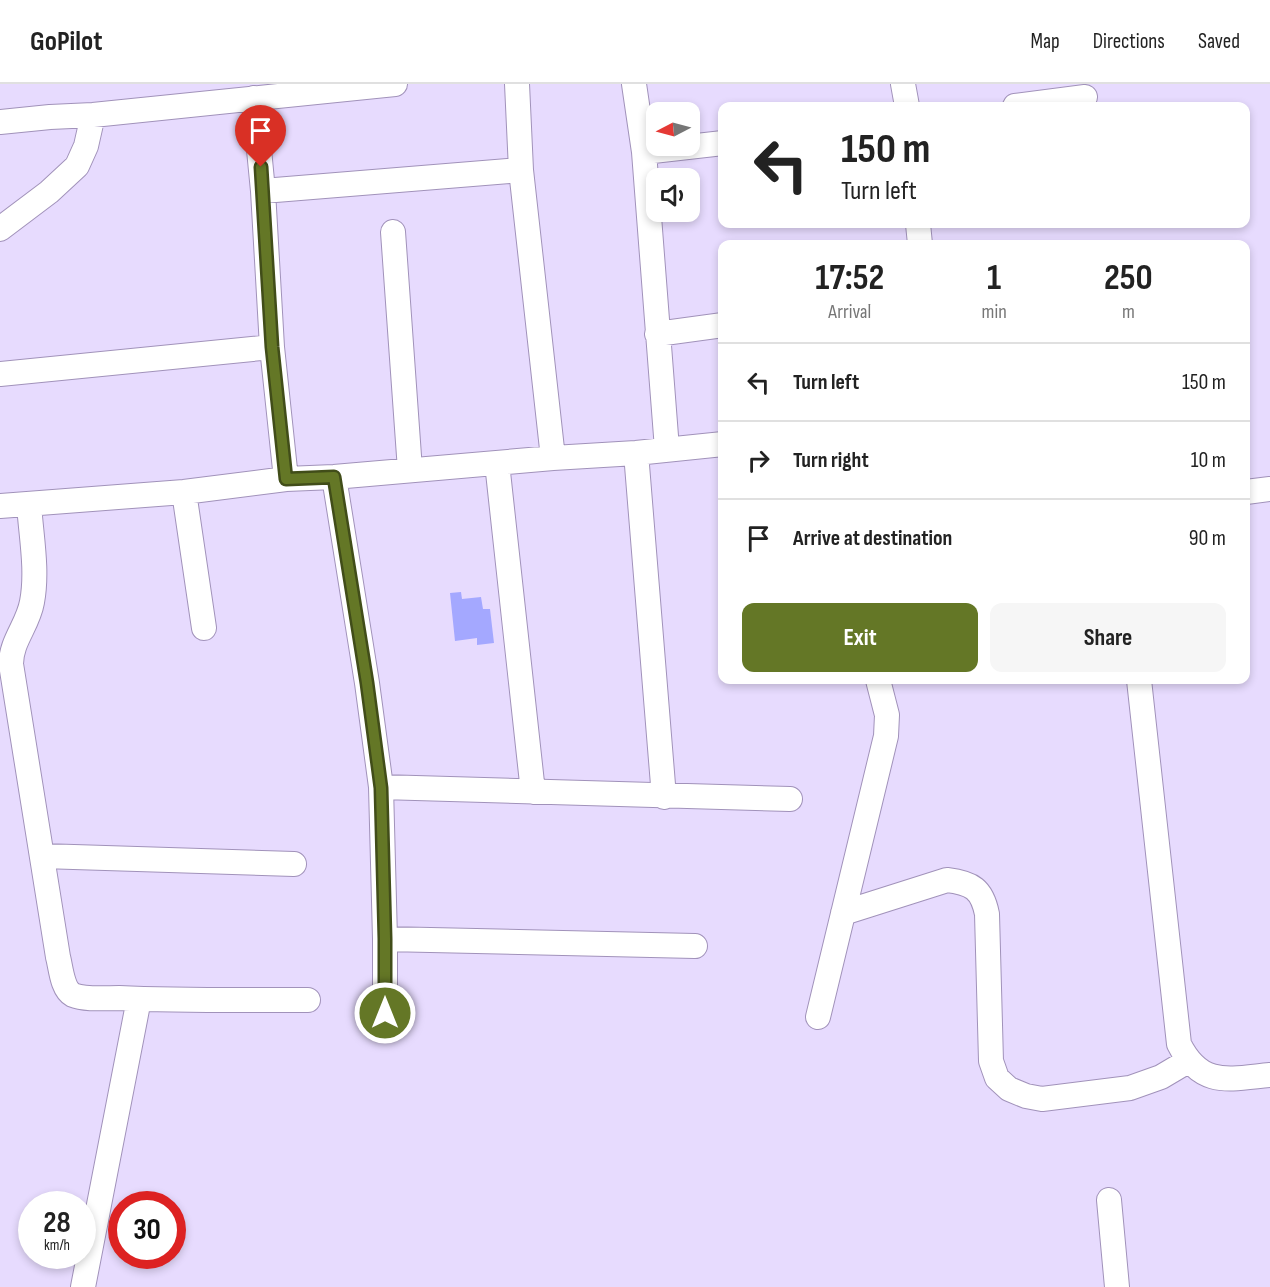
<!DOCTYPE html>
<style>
body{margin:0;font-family:"Sofia Sans Condensed",sans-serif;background:#f6f6f6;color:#222;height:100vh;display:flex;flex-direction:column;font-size:22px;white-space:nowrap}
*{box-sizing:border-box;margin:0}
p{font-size:20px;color:#767676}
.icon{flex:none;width:33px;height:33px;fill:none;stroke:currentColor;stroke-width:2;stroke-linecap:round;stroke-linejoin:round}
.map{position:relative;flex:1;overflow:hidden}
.sheet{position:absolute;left:718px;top:156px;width:532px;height:444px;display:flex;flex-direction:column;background:#fff;border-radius:12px;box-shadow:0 3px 9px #0003}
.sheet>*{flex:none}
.hud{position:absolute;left:718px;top:18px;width:532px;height:126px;border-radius:12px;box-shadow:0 3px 9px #0003;background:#fff;color:#222;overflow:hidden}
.needle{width:39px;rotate:264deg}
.buttons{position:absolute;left:646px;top:18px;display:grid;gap:12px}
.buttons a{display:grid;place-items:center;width:54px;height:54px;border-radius:12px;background:#fff;box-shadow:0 3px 9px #0003;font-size:30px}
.speed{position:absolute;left:18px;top:1107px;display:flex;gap:12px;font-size:30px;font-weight:700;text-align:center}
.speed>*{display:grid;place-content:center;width:78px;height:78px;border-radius:50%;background:#fff;box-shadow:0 3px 9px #0003;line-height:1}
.speed small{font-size:15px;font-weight:400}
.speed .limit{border:9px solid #d22;background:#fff;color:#111}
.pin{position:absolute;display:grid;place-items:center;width:51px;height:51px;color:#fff;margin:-62px -26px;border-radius:50% 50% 50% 0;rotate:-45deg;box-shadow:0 0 6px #0007}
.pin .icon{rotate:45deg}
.me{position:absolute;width:66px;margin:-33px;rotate:0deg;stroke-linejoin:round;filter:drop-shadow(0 0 4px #0008)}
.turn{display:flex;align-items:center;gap:21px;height:126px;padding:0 24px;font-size:27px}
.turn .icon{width:78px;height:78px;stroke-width:2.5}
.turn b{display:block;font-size:42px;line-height:51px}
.eta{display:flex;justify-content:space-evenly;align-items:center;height:102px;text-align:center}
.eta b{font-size:36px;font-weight:700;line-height:42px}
.cta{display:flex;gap:12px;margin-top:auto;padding:12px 24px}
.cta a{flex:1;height:69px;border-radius:12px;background:#647726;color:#fff;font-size:24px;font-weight:700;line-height:69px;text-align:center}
.cta a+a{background:#f6f6f6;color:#222}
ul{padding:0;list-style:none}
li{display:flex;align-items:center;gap:18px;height:78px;padding:0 24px;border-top:2px solid #e0e0e0}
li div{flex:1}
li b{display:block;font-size:22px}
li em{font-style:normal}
header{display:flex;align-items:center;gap:36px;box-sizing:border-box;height:84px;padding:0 30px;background:#fff;border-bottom:2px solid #e0e0e0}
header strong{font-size:28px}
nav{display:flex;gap:33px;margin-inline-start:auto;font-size:21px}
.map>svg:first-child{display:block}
</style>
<header>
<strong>GoPilot</strong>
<nav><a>Map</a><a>Directions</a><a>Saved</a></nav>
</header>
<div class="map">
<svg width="1270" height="1203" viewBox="0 0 1270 1203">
<rect width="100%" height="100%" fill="#e7dbfe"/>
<path fill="#a4a8ff" d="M461,508L462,515L481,513L483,525H490L494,559L477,561V554L455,557L450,509Z"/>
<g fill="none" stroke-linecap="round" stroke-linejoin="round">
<defs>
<path id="minor" d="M517,0L521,86L553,374
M634,0L644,68L667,365
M903,0L907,22
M254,14L263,107L272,263L286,395
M1015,22L1085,13
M0,38L50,33L93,31L395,0
M644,68L723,59
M263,107L521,86
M918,140L920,160
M0,145L49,108L77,82L86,62L93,31
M393,148L410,386
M657,250L723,241
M0,290L272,263
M636,369L664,713
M497,379L533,708
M334,393L367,599L381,703L385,855V929
M184,408L204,544
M1246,408L1270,405
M29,420C31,452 38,486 32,518C28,541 11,557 11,580L58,873C61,884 62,905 73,911C85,916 106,914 119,914C182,917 245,916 308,916
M0,422L184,408L286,395L334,393L553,374L636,369L723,360
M1139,596L1179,960C1201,1004 1229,995 1270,991
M381,703L790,715
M42,772L294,780
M843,829L947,796C972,799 982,805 987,830L991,977L997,994L1009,1005L1026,1012L1042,1015L1130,1004L1161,993L1188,977
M385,855L695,862
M818,933L886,652L887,631L878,596
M1109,1116L1117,1203
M83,1203L139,915"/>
</defs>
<use href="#minor" stroke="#a192ba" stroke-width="26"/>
<use href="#minor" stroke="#fff" stroke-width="24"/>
</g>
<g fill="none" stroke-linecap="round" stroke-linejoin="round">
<defs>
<path id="route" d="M261,83L272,263L286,395L334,393L367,599L381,704L385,855V929"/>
</defs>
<use href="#route" stroke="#414d19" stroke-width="15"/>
<use href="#route" stroke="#647726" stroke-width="10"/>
</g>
</svg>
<div class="buttons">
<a><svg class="needle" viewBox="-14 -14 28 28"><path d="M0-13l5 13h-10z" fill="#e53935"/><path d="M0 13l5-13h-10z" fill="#767676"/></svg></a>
<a><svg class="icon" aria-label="sound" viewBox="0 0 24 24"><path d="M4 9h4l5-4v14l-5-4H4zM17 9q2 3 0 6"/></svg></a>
</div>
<div class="speed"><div>28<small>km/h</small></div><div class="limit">30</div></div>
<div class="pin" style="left:261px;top:83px;background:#d93025"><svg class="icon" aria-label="arrive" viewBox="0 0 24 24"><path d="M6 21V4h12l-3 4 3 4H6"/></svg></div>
<svg class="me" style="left:385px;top:929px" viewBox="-20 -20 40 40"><circle r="17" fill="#647726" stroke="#fff" stroke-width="3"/><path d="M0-11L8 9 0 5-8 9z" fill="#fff"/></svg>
<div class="hud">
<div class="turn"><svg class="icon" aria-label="left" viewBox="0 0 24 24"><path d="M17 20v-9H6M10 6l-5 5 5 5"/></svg><div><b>150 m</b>Turn left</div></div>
</div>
<section class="sheet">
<div class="eta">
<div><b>17:52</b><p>Arrival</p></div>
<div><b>1</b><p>min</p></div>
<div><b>250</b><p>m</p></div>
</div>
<ul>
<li><svg class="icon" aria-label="left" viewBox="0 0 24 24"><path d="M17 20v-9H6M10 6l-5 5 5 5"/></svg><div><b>Turn left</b></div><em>150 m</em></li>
<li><svg class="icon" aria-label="right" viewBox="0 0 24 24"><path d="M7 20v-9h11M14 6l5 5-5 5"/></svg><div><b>Turn right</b></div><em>10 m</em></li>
<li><svg class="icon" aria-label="arrive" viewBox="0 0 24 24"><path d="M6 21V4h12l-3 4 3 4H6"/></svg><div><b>Arrive at destination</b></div><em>90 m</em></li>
</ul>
<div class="cta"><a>Exit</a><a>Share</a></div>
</section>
</div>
